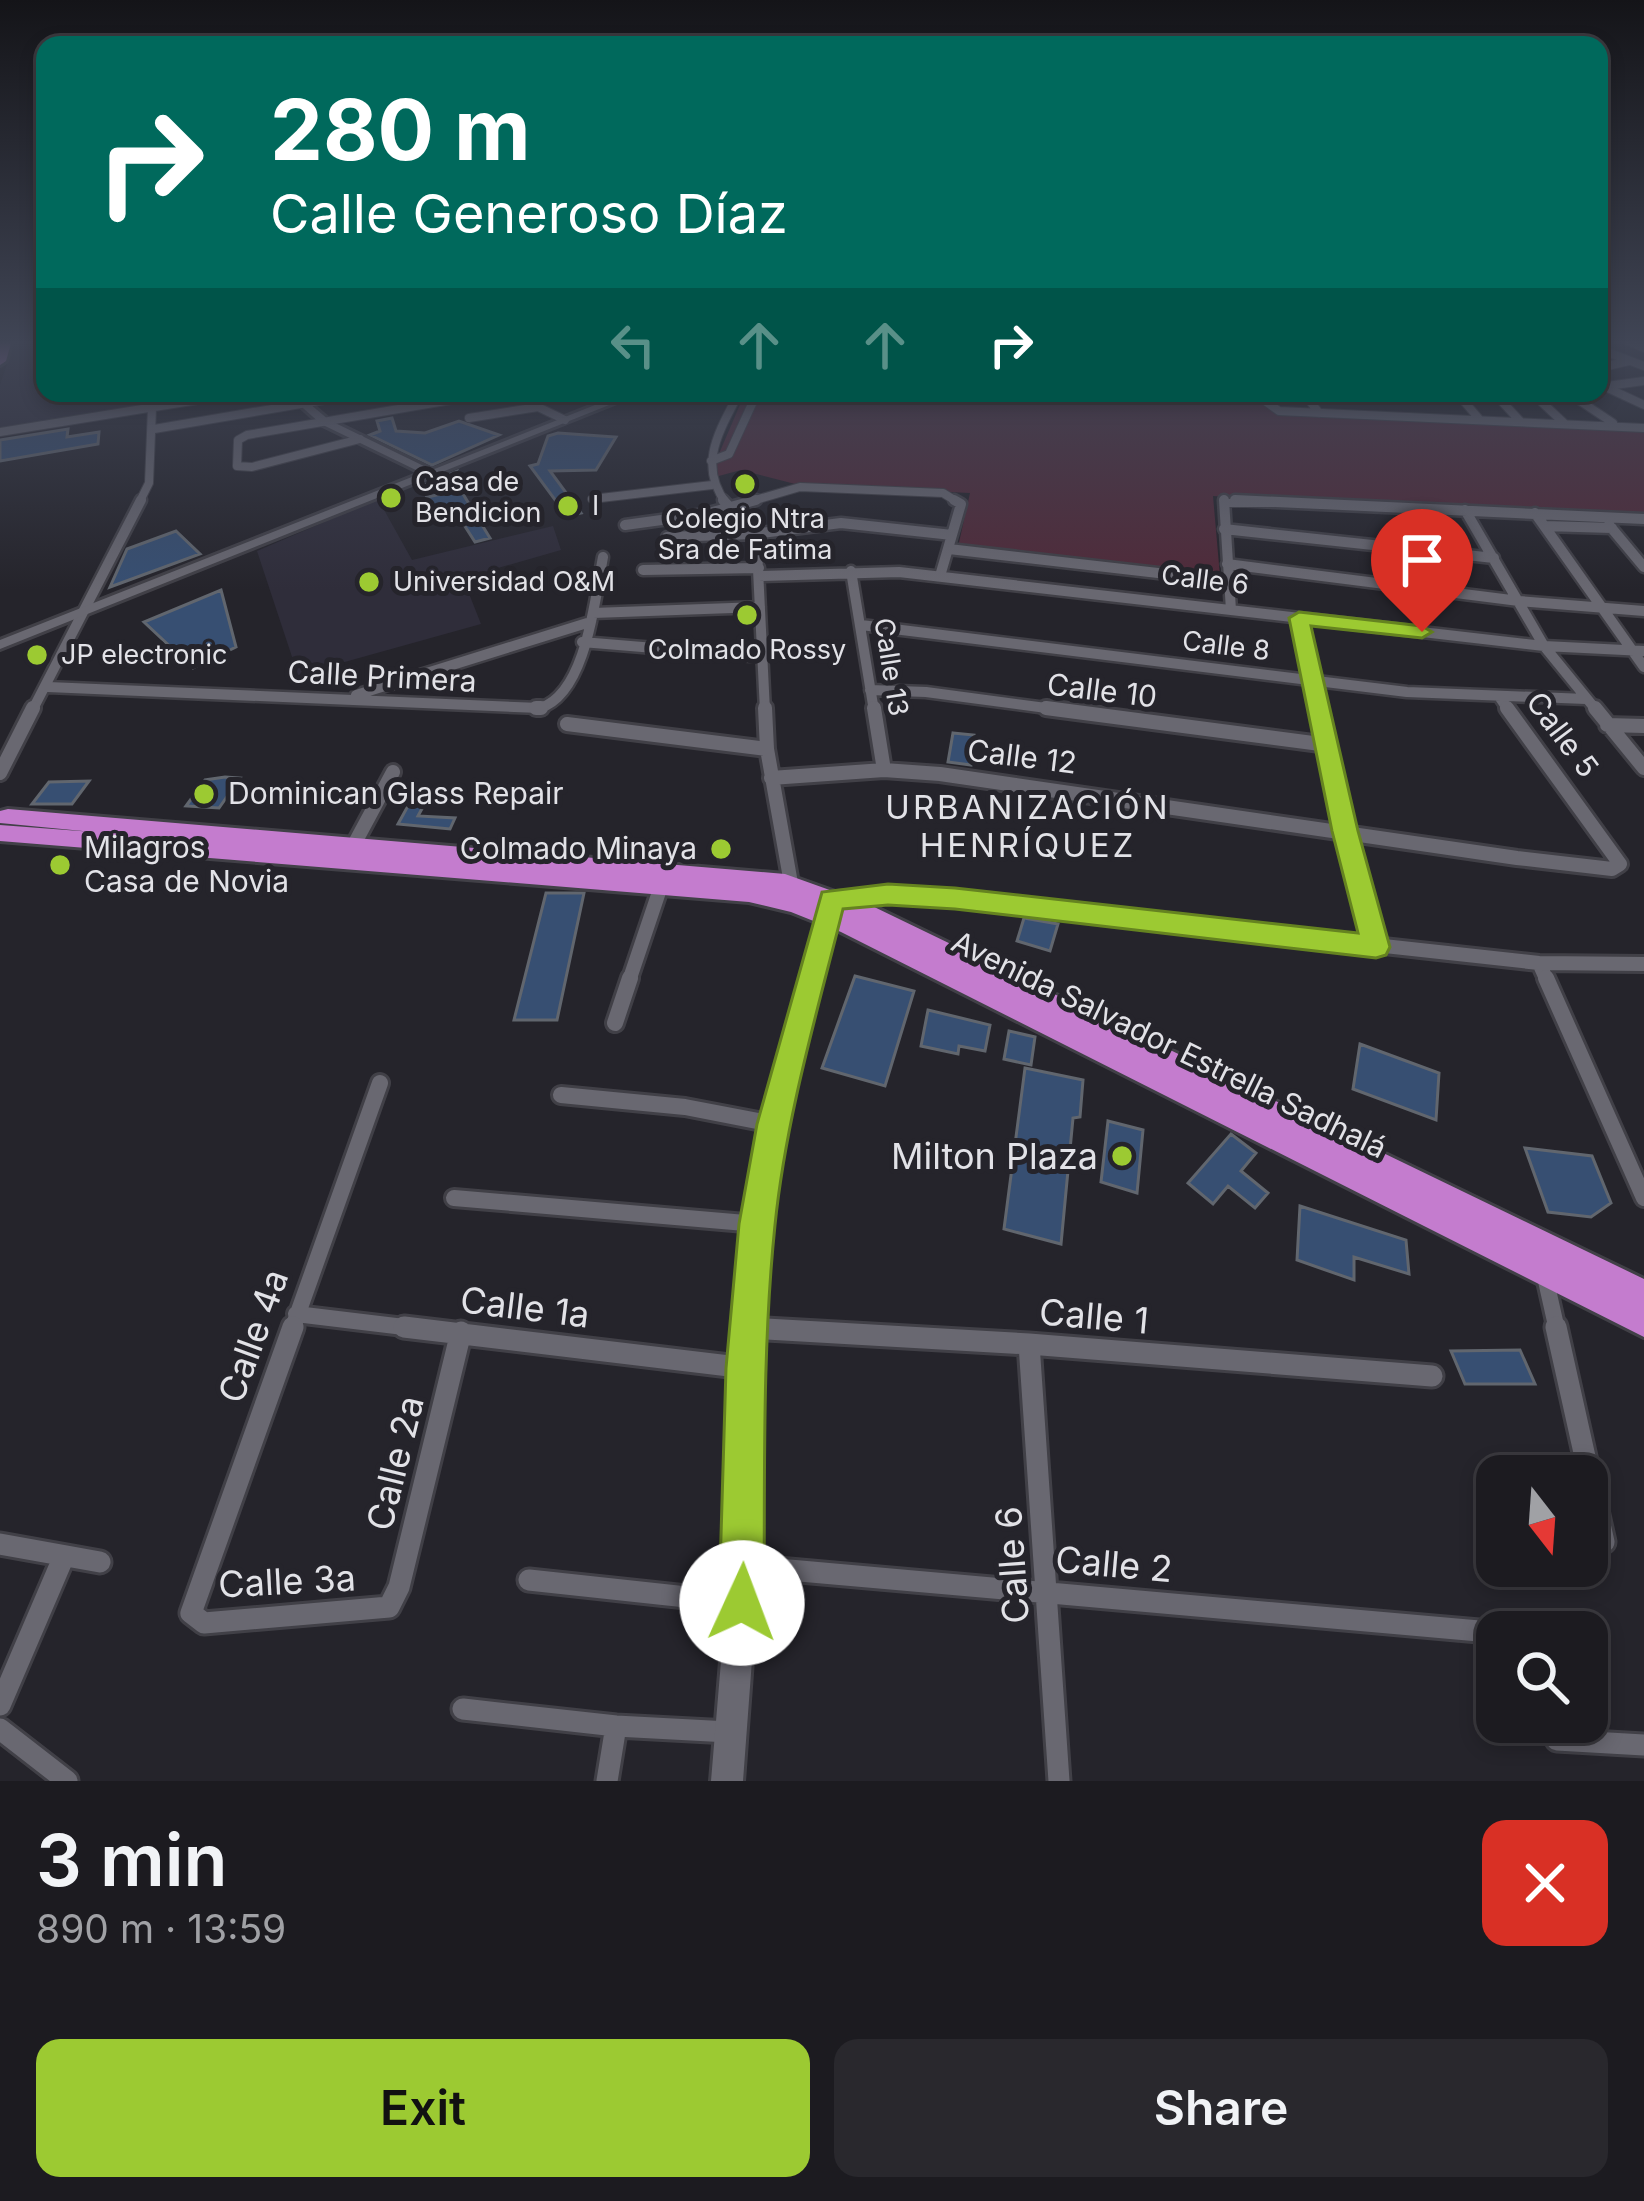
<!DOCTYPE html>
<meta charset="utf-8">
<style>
body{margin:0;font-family:Inter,sans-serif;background:#29282d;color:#f1f3f6;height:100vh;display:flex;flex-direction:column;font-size:45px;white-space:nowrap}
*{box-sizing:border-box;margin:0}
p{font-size:39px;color:#a0a1a5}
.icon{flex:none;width:66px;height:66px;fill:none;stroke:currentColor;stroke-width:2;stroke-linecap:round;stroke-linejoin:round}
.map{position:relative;height:1781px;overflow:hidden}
.panel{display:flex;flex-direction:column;background:#1c1b20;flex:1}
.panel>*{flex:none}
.banner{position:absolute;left:36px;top:36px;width:1572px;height:366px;border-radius:24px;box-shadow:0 6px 18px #0003,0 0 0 3px #3a393e;background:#00695c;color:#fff;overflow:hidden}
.needle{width:78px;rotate:163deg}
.fabs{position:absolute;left:1476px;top:1455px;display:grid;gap:24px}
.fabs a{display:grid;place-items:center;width:132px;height:132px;border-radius:24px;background:#1c1b20;box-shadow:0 6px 18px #0003,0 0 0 3px #3a393e;font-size:60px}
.pin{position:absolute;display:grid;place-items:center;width:102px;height:102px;color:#fff;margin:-123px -51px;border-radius:50% 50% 50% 0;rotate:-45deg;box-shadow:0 0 12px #0007}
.pin .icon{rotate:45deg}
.me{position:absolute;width:132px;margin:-66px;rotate:2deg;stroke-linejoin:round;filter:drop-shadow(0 0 9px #0008)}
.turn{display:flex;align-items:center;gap:42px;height:252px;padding:0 36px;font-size:54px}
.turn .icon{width:156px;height:156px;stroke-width:2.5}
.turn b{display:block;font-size:84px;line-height:102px}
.lanes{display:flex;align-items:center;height:114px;padding:0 36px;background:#0003;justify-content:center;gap:60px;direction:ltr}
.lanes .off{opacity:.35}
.round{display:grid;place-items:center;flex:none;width:126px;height:126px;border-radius:24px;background:#29282d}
.headline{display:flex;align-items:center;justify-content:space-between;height:204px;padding:0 36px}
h1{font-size:72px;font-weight:600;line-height:90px}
.cta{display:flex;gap:24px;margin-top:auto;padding:24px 36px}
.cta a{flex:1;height:138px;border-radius:24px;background:#9cca32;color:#111;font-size:48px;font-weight:600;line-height:138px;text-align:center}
.cta a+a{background:#29282d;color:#f1f3f6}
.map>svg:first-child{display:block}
</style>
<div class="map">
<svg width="1644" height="1781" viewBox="0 0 1644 1781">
<rect width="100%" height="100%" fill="#25242b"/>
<path fill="#2f2d3a" d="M15,340H45V393H223L0,429V385Z
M378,499L412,560L553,526L561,550L491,570L466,586L481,624L298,675L257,551Z"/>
<path fill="#502a39" d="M745,393H1250L1277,413L1644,430V518L1213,496L1220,576L958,547L970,493L799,485L741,470L715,477L718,456Z"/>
<path fill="#374f72" stroke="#61666e" stroke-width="3" d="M392,418L396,431L425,433L459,421L499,435L432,465L370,435L380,431L377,421Z
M68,429L67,437L99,432L98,444L0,461V440Z
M558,433L616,437L596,470L550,471L581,513L567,516L530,466L538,464L548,436Z
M455,472L452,476L490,538L475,542L452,506L434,510L427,497L442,494L424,485Z
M176,531L200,554L110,587L127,549Z
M221,590L236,647L193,668L144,622Z
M953,733L974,735L971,765L948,762Z
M225,777L240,778L219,808L186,806L205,780Z
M89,781L72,804H32L49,782Z
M409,804L424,805L418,816L455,818L450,829L398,824Z
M546,893H584L557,1020H514Z
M1024,918L1058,924L1050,951L1017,941Z
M855,976L914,991L885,1086L822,1068Z
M928,1010L990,1025L985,1051L959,1046L958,1054L921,1046Z
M1009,1031L1035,1037L1031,1065L1004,1059Z
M1360,1044L1439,1073L1436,1120L1353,1089Z
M1025,1068L1083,1080L1080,1117L1073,1118L1061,1244L1004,1229Z
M1108,1121L1143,1130L1137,1193L1101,1182Z
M1231,1134L1256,1153L1241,1171L1268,1193L1255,1208L1228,1186L1213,1204L1188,1183Z
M1525,1148L1592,1156L1611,1203L1591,1217L1548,1212Z
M1300,1206L1406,1240L1409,1274L1354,1257V1280L1297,1260Z
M1520,1350L1535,1384H1465L1451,1351Z"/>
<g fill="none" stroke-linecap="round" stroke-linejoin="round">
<defs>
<path id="street-far4" d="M1626,340L1644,348
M1599,349L1644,366
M1599,368L1629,361
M1599,384L1644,405
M1607,386L1644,381
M527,393L538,407L565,420
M1254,393L1279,411L1644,428
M1304,393L1319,413
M1366,393L1415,396
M1457,393L1480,420
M1494,393L1520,421
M1532,393L1565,424
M1568,393L1613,423
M469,418L538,407
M154,429L366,393
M0,432L241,393
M360,439L252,467L237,466L238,440L247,435L492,393
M711,461L729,454L757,393
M592,499L712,485
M139,503L149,483L152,408
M726,503C697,464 720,430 739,393
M745,503L800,487L943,493L959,503
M1224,503H1298"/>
<path id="street-far3" d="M723,500L745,524L757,549L765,711
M1224,500L1231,610
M1235,500L1644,519
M1465,510L1544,646L1597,711
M1535,513L1644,667
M625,525L705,514L756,500
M1609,525L1644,567
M1545,526L1612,528
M1224,529L1494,558
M667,537L753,534L841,523L952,535
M949,549L1228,581
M1227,564L1519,601L1644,611
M643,570L759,568
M851,571L874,711
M759,576L899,572L1544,646L1644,651
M940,576L961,504L954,500
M593,613L760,607
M1299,618L1319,711
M861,625L1407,692L1586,699
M582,642L763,657
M48,687L540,708C586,694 595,599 603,557
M870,690L926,692L1069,711
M356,695L587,623
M1500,698L1509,711
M32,711L141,500"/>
<path id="street-far2" d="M536,708H541
M765,708L767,749L792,889
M874,708L884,770
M1046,708L1328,745
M1318,708L1376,947
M1595,708L1644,768
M567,724L767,749
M1607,725L1644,726
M0,773L33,708
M771,778L884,770L940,774L1517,858L1612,869L1620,864L1507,708
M350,852L393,772
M837,899L888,895L955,899L1539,963L1644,964
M1539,963L1547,981
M629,981L661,886"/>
<path id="street-far1" d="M1546,978L1644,1198
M615,1023L630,978
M561,1095L685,1107L773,1124
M454,1198L757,1224
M1544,1272L1557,1330
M296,1314L429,1330
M750,1328L785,1330
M292,1330L380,1083"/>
<path id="street" d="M293,1327L191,1613L204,1623L389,1607L399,1587L461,1332
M404,1327L746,1368
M1556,1327L1604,1542
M750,1328L1029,1344L1432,1376
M1029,1344L1059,1781
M0,1544L100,1562
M744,1566L1479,1631
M529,1580L742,1603
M0,1705L64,1556
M463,1709L616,1726L729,1732
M0,1729L67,1781
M1557,1740L1644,1745
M607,1781L616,1726"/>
<path id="secondary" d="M286,393H297L329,420L432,470L625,393H639L0,649V640L422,473L321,424Z
M832,897L838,899L841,904L784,1124L769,1224L759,1368V1566L743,1781H711L729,1566L733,1368L745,1224L762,1124L823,904L826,899Z"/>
<path id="highway" d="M0,340H12L6,361L0,365Z
M8,809L785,874L866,903L1644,1279V1337L841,932L791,912L749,902L0,841V825L93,832L0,823V811Z"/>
</defs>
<use href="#street-far4" stroke="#414047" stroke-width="10"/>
<use href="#street-far3" stroke="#414047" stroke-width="15"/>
<use href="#street-far2" stroke="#414047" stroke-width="20"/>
<use href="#street-far1" stroke="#414047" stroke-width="22"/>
<use href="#street" stroke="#414047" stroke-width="27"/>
<use href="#secondary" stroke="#414047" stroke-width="6"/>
<use href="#highway" stroke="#414047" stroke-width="6"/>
<use href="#street-far4" stroke="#696871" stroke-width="8"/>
<use href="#street-far3" stroke="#696871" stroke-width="10"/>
<use href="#street-far2" stroke="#696871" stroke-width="14"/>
<use href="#street-far1" stroke="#696871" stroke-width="16"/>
<use href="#street" stroke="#696871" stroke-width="21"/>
<use href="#secondary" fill="#696871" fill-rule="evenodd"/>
<use href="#highway" fill="#c47cce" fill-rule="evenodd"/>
</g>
<linearGradient id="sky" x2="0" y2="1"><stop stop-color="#141418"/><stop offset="0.58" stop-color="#404555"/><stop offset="1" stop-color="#404555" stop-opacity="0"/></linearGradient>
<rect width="1644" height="590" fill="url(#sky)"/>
<path fill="#9cca32" stroke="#658320" stroke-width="3" d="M1299,612L1422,626L1432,632L1422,638L1311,626L1358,831L1390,947L1386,955L1376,958L955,909L888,905L843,909C817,1013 786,1117 775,1225C762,1350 765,1477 764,1603L758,1619L742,1625L726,1619L719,1603L726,1368L739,1224L757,1124L822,892L888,884L955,888L1358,933L1332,831L1289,618Z"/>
<g fill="#9cca32" stroke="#25242b" stroke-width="4.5">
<circle cx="745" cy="484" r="12"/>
<circle cx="391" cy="498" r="12"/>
<circle cx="568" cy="506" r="12"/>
<circle cx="369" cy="582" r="12"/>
<circle cx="747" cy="615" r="12"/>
<circle cx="37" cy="655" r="12"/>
<circle cx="204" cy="794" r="12"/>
<circle cx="721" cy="849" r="12"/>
<circle cx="60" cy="865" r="12"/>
<circle cx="1122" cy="1156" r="12"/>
</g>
<g text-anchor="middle" stroke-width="10" stroke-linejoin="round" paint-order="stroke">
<g font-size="27" fill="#e2e2e7" stroke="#25242b" text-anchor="start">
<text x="415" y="491">Casa de<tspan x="415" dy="31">Bendicion</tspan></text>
<text x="592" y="515">I</text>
<text x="745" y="528" text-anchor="middle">Colegio Ntra<tspan x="745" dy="31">Sra de Fatima</tspan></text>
<text x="393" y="591">Universidad O&amp;M</text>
<text x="747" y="659" text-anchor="middle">Colmado Rossy</text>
<text x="61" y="664">JP electronic</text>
</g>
<g font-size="27" fill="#e2e2e7" stroke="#25242b">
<text transform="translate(1205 580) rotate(7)" y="9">Calle 6</text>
<text transform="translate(1226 646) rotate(7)" y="9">Calle 8</text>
<text transform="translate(891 667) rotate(81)" y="9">Calle 13</text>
</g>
<g font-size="30" fill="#e2e2e7" stroke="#25242b">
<text transform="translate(382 677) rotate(3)" y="10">Calle Primera</text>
<text transform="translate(1102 691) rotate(7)" y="10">Calle 10</text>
<text transform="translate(1562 735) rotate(53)" y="10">Calle 5</text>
<text transform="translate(1022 757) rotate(7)" y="10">Calle 12</text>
<text transform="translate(1169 1045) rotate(26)" y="10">Avenida Salvador Estrella Sadhalá</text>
</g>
<g font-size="30" fill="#e2e2e7" stroke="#25242b" text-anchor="start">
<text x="228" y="804">Dominican Glass Repair</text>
<text x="84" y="858">Milagros<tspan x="84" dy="34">Casa de Novia</tspan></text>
<text x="697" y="859" text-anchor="end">Colmado Minaya</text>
</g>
<g font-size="33" letter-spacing="3" fill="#e2e2e7" stroke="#25242b">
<text x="1028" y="819">URBANIZACIÓN<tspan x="1028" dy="38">HENRÍQUEZ</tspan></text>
</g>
<g font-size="36" fill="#e2e2e7" stroke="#25242b" text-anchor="end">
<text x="1098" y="1169">Milton Plaza</text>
</g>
<g font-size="36" fill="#e2e2e7" stroke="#25242b">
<text transform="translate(525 1307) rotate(7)" y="13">Calle 1a</text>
<text transform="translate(1094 1316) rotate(5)" y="13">Calle 1</text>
<text transform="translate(253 1336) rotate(-70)" y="13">Calle 4a</text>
<text transform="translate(395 1463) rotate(-76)" y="13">Calle 2a</text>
<text transform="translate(1114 1564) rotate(5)" y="13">Calle 2</text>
<text transform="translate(1012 1565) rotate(-94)" y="13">Calle 6</text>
<text transform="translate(287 1581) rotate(-3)" y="13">Calle 3a</text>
</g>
</g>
</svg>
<div class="fabs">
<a><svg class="needle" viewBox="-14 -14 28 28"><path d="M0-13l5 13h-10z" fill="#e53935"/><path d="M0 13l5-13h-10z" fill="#a0a1a5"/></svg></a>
<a><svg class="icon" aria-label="search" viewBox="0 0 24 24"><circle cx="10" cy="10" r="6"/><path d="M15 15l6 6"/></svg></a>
</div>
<div class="pin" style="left:1422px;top:632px;background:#d93025"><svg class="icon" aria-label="arrive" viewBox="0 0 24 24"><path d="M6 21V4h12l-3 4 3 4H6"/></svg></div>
<svg class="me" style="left:742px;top:1603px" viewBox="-20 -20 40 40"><circle r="19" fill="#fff"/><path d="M0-13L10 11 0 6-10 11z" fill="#9cca32"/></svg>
<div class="banner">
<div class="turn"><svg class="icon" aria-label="right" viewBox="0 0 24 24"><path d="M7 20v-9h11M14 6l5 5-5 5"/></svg><div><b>280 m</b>Calle Generoso Díaz</div></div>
<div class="lanes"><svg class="icon off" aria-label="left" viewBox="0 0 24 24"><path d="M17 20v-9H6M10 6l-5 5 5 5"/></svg><svg class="icon off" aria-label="ahead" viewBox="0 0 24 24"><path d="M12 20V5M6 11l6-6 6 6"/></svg><svg class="icon off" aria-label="ahead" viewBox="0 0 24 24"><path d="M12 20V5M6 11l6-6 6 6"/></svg><svg class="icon" aria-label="right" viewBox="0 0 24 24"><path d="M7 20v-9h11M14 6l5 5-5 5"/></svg></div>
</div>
</div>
<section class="panel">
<div class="headline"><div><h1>3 min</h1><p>890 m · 13:59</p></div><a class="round" style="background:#d93025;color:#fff"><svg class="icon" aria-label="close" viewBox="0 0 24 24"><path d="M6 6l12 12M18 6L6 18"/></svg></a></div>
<div class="cta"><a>Exit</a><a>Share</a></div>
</section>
